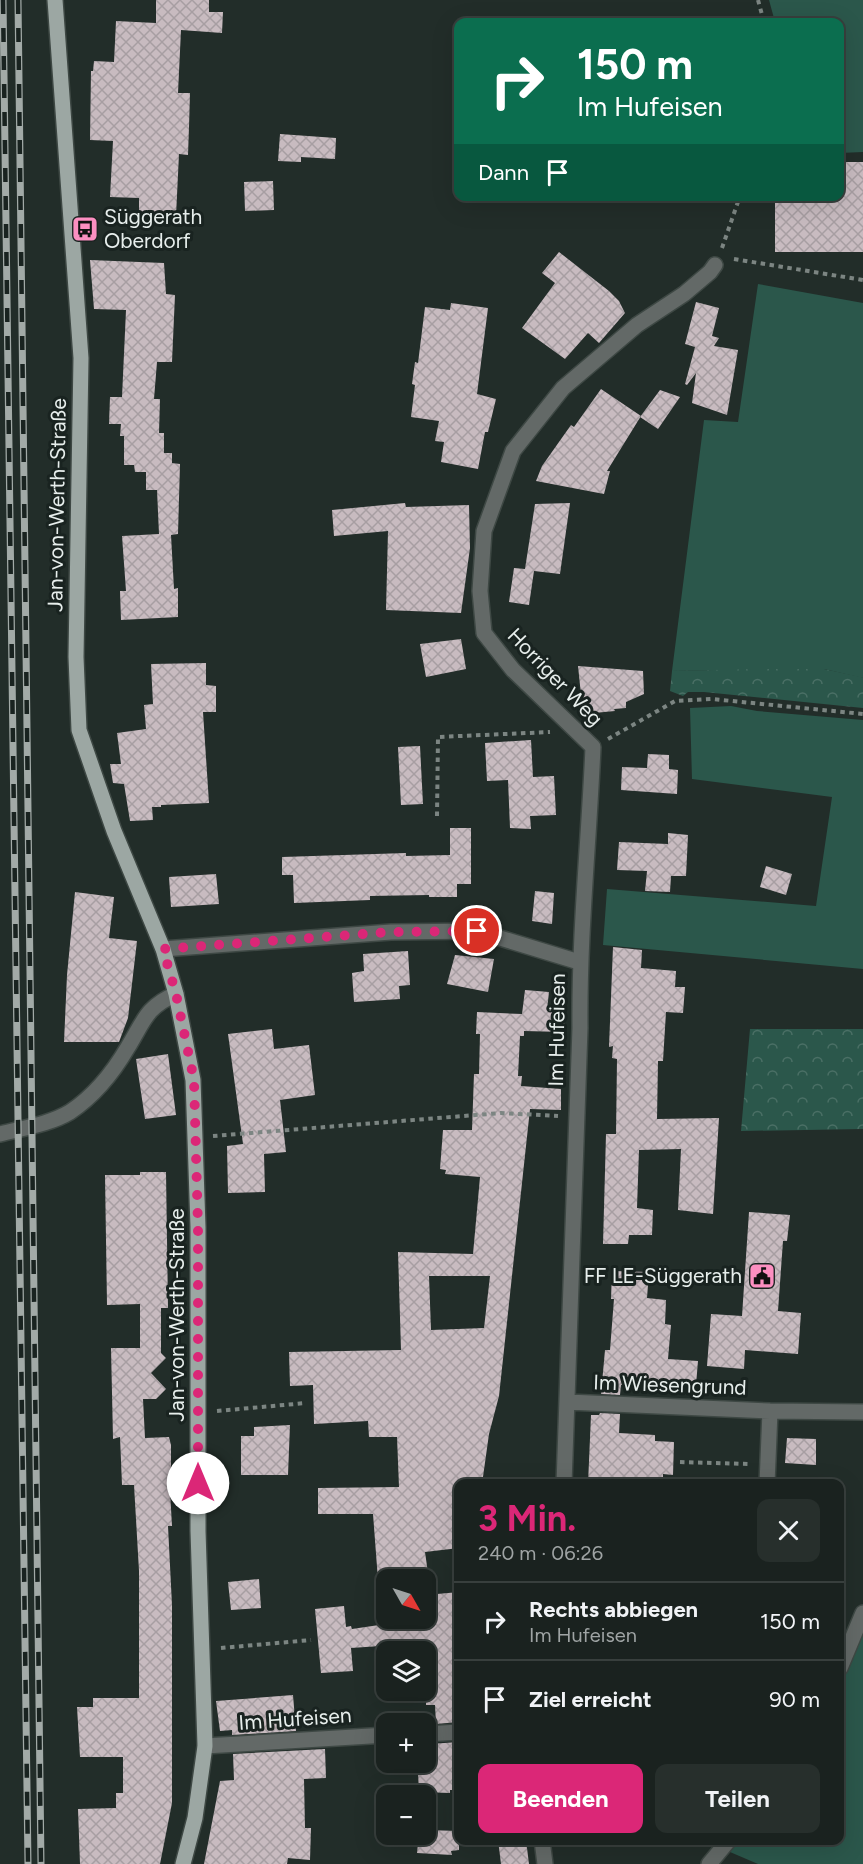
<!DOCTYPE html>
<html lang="de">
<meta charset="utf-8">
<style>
body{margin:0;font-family:Figtree,sans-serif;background:#272f2c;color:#f1f3f6;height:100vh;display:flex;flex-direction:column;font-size:22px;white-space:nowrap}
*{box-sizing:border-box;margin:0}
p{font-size:20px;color:#9fa4a4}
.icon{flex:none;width:33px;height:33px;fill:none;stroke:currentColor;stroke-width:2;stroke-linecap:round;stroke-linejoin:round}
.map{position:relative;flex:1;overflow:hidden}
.drawer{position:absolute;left:454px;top:1479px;width:390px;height:366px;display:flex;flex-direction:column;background:#1a221f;border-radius:12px;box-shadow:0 6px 24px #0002,0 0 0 2px #383f3d}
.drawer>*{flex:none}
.banner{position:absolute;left:454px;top:18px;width:390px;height:183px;border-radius:12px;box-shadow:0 6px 24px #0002,0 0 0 2px #383f3d;background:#0b6e4f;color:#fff;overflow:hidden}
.needle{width:39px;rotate:129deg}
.tools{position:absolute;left:376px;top:1569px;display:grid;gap:12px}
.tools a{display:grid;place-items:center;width:60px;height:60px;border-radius:12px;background:#1a221f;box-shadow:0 6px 24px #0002,0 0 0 2px #383f3d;font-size:30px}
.pin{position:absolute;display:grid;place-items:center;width:51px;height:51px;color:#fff;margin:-26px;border:3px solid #fff;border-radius:50%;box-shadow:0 2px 6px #0007}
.me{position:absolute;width:66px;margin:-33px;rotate:0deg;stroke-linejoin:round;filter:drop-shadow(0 0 4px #0008)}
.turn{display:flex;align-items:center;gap:21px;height:126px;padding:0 24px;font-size:27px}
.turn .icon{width:78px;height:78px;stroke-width:2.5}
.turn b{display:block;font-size:42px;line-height:51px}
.then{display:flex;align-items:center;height:57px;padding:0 24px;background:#0003;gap:12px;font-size:22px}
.round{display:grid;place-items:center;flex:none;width:63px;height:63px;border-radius:12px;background:#272f2c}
.headline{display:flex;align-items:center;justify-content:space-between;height:102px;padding:0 24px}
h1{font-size:36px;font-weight:700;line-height:45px;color:#db2777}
.action{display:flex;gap:12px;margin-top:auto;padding:12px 24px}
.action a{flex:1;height:69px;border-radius:12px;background:#db2777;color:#fff;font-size:24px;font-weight:700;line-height:69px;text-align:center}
.action a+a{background:#272f2c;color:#f1f3f6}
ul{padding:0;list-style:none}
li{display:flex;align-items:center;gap:18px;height:78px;padding:0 24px;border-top:2px solid #383f3d}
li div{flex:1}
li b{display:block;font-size:22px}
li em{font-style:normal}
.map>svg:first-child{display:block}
</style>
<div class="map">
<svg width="863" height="1864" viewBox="0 0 863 1864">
<defs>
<pattern id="forest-crowns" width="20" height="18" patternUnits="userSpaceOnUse" patternTransform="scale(1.5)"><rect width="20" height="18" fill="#2b574b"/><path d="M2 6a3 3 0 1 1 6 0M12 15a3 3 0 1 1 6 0" fill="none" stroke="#4a6f65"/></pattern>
<pattern id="building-cross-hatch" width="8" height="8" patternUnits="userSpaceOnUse" patternTransform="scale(1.5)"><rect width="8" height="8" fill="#c8bbc0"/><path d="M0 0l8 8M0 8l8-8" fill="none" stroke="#a79ea2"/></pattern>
</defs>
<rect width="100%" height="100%" fill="#222d29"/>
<path fill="#2b574b" d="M769,0H863V152L840,153V22H775Z
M758,284L863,303V678L824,669L672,671L704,420L738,422Z
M731,706L757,711L863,720V969L603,945L607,889L816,906L832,797L692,779L690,708Z
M863,1635V1864H758L730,1852L738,1841L840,1840V1686Z"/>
<path fill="url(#forest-crowns)" d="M756,669H824L861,677L863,678V708L704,692H688L683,696L670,691L672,671Z
M750,1029H863V1129L741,1131Z"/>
<path fill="url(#building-cross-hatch)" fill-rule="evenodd" d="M156,0H209V12H223L222,33L181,30L178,93H190L189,127L188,155L179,154L176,216L139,214V198L110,197L113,141L90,140L91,71H93L94,61L114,62L116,21L156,23Z
M280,134L336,138L335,159L301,157V162L278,161Z
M840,162H863V252H775V196H840Z
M273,181L274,210L245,211L244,182Z
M559,252L609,291L619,301L625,313L599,343L588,333L565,359L522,328L555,283L542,273Z
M90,260L164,263L166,294L175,295L172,362H157L154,399H160L159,433H164V453H172V463L180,464L178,534L171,535L174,589L178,588V617L121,620L120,591H126L122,536L159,534L157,490H146V472H135L134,465H124V436H120L121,424H109L110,397H122L126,310L94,309Z
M696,302L719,308L712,336L719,338L714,346L738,350L727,415L692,403L696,373L687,385L685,384L695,347L685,344Z
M451,303L488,308L477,394L496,399L488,432H485L478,469L441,462L444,442L435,441L439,421L411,417L415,385L412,384L415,362L418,363L425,307L450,310Z
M601,389L641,416L607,471H610L604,494L536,481L542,466L571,425L574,427Z
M660,390L680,397L658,429L640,417Z
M405,503L406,507L469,505L470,548L461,613L386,610L388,531L334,536L332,510Z
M570,503L560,574L534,571L529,605L509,602L514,568L525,569L535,504Z
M461,639L466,669L426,677L420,644Z
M206,663V685L216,686V712H203L209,803L161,805V807H152L153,820L130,821L124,784L113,783L110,764H121L117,733L146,729L144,705L153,704L151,664Z
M578,666L643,671L644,694L626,702V708L614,709L615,711L583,714Z
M531,740L533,777L554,776L556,815L530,816L531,829L510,828L508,780L487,781L485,743Z
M420,746L423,804L401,805L398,747Z
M648,754L669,755V769L678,770L677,794L621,790L622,767L647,768Z
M450,828H471V884H457V897H429V895L370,896V900L294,903L293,875H282V857L406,853V856L450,855Z
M668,833L688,835L686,876H671L670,892L645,891L647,871L617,870L619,842L668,844Z
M766,866L792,874L786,895L760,887Z
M216,874L219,904L171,907L169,877Z
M535,891L554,893L552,924L532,921Z
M75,892L114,897L109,938L137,941L128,1018L119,1042H64L67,975Z
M613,947L642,950L641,968L676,971L675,987H685L683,1013L666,1012L663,1061H658L657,1119L719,1118L713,1214L678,1210L681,1149L639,1150L637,1208L653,1210L652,1235H629L628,1244H603L606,1134H616L617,1059L612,1058L613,1046L609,1047Z
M408,951L410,985L399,986L400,999L354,1002L352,973L364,971L363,954Z
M455,955L494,959L488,992L447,984Z
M525,990L549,992L547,1010L565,1011L564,1032L524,1031V1036H520L518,1076H522L521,1086L561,1089V1110L530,1109L499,1396L489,1434L482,1484H459V1548L425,1552L429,1580H378L373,1514H318V1488L399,1487L397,1437H369L368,1421L314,1424L313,1385L290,1386L289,1352L401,1350L398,1252L473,1254L480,1177L445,1174L446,1170L440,1169L443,1130H472L474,1074H479L480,1034H476L477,1012L522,1014ZM429,1276H490L484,1328L431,1330Z
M272,1029L274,1049L309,1045L315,1095L280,1100L286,1152L264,1154L265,1192L228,1193L227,1146L243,1144L228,1034Z
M168,1054L176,1115L145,1119L136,1059Z
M140,1172H166L168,1308H161V1353L166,1358L151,1373L166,1389L156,1399H143L145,1438L169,1437L171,1445V1473H169L172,1526H168L172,1605V1803L160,1864H80L78,1809L116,1808V1793H123V1757H80L77,1707H93V1698H139V1571L134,1485H122L120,1437L113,1439L111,1348H140V1304L107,1305L105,1175H140Z
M749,1212L790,1215L787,1241H783L778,1311L801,1313L798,1354L745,1350L744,1369L707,1366L711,1314L742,1316Z
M612,1271L649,1272L647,1298L666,1300L665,1324L671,1325L668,1359L698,1361L696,1385L653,1381V1385H621L620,1395L601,1394L605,1350H610L614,1299H611Z
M600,1413L620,1414L619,1433L655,1435V1441L674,1442L673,1475L663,1474V1484H588L591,1415H599Z
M290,1425L288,1475H241V1436H254V1427Z
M787,1438L816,1439V1465L785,1463Z
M259,1579L261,1608L231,1610L228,1582Z
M459,1592V1722L436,1724L435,1705H426V1652H411L410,1644L351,1648L353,1671L321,1673L315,1609L344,1606L346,1627L351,1626L352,1629L379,1625L426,1623V1595Z
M293,1695L296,1731L232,1735V1730L220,1731L216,1701Z
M459,1742V1790H450V1793L419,1792L418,1773H427L426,1751H429V1744Z
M325,1749L326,1778L304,1779L305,1828H311L310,1860L288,1858L287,1864H204L220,1781L234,1780L233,1754Z
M426,1830L459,1831V1850L451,1851L452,1855L417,1853L419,1834H426Z
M498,1840H526L529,1864H501Z"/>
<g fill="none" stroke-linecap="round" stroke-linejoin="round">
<defs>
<path id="minor" d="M163,949L391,932L477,931L579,962
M0,1134C23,1128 50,1124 70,1112C94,1096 114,1071 128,1047C144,1021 146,1007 176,994
M568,1402L770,1411L863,1412
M564,1484L580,1028C579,934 589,841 593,747L513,670L484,633L480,591L484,531L513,451L563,388L637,325L684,294L710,272L715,265
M767,1484L770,1411
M840,1668L863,1613
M426,1734L459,1732
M205,1746L387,1735
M542,1840L545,1864
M709,1864L729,1840"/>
<path id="major" d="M55,0L81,358L76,657L79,730L114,831L163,949L176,994L193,1080L198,1227V1531L205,1746L195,1818L183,1864"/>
</defs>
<use href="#minor" stroke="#3e4844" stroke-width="18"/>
<use href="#major" stroke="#3e4844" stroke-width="18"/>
<path stroke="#7c8582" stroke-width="4" stroke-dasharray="4.5 4.5" stroke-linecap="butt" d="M758,0L764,22
M722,248L740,196
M734,259L863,280
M608,739L675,701L712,699L863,714
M437,816L438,737L550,732
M213,1136L501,1113L558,1116
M217,1411L306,1403
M680,1462L749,1464
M221,1648L311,1640"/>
<use href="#minor" stroke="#636967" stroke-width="15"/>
<use href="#major" stroke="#9ca7a3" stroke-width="15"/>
<defs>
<path id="rail" d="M3,0L28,1864
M18,0L41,1864"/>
</defs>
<use href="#rail" stroke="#a2aaa7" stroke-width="7"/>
<use href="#rail" stroke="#192320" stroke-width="4.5" stroke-dasharray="14" stroke-linecap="butt"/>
</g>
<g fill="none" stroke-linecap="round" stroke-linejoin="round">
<path stroke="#db2777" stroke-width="10" stroke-dasharray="0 18" d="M198,1483V1227L194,1080L176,994L163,949L391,932L477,931"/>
</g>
<defs>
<symbol id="bus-square" viewBox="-11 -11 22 22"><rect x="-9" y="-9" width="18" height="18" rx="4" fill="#fc8fc1" stroke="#192320"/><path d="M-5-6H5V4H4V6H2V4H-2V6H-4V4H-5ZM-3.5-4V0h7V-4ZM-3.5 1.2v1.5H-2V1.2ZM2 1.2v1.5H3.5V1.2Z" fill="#111"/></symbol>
<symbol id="civic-square" viewBox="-11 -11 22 22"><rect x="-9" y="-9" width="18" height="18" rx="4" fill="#fc8fc1" stroke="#192320"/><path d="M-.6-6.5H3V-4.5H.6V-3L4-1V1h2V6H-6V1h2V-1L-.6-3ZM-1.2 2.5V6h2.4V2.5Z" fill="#111"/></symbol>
</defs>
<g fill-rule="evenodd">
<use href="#bus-square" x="70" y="214" width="30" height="30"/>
<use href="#civic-square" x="747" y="1261" width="30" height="30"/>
</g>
<g text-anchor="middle" stroke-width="6" stroke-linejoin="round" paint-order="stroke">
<g font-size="21" fill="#e7eeec" stroke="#192320" text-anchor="start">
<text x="104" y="224">Süggerath<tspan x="104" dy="24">Oberdorf</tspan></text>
<text x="742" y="1283" text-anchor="end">FF LE-Süggerath</text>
</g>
<g font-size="21" fill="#e7eeec" stroke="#192320">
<text transform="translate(57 505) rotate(-89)" y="7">Jan-von-Werth-Straße</text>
<text transform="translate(555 677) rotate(46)" y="7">Horriger Weg</text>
<text transform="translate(557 1030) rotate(-89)" y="7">Im Hufeisen</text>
<text transform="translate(177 1315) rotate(-90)" y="7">Jan-von-Werth-Straße</text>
<text transform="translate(670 1385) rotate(2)" y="7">Im Wiesengrund</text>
<text transform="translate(295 1719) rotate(-4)" y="7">Im Hufeisen</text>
</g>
</g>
</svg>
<div class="tools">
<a><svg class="needle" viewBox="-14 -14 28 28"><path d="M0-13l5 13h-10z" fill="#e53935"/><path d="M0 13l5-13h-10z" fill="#9fa4a4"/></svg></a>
<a><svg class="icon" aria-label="layers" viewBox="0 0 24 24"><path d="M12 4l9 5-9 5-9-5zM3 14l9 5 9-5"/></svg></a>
<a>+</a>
<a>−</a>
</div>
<div class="pin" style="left:477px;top:931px;background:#d93025"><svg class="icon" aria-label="arrive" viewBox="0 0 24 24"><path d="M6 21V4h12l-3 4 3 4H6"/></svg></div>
<svg class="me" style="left:198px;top:1483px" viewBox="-20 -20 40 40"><circle r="19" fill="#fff"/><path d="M0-13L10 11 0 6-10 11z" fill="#db2777"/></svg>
<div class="banner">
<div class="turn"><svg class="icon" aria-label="right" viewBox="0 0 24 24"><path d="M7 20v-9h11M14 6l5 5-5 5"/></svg><div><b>150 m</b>Im Hufeisen</div></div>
<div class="then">Dann<svg class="icon" aria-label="arrive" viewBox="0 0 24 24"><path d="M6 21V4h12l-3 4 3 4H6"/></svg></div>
</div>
<section class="drawer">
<div class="headline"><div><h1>3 Min.</h1><p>240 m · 06:26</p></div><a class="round"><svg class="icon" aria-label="close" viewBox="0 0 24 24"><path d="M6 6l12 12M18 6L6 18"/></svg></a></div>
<ul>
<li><svg class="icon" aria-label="right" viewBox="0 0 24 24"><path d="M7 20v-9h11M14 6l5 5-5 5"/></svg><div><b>Rechts abbiegen</b><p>Im Hufeisen</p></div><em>150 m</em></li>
<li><svg class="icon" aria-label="arrive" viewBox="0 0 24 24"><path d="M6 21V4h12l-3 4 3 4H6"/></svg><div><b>Ziel erreicht</b></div><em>90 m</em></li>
</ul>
<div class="action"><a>Beenden</a><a>Teilen</a></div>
</section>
</div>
